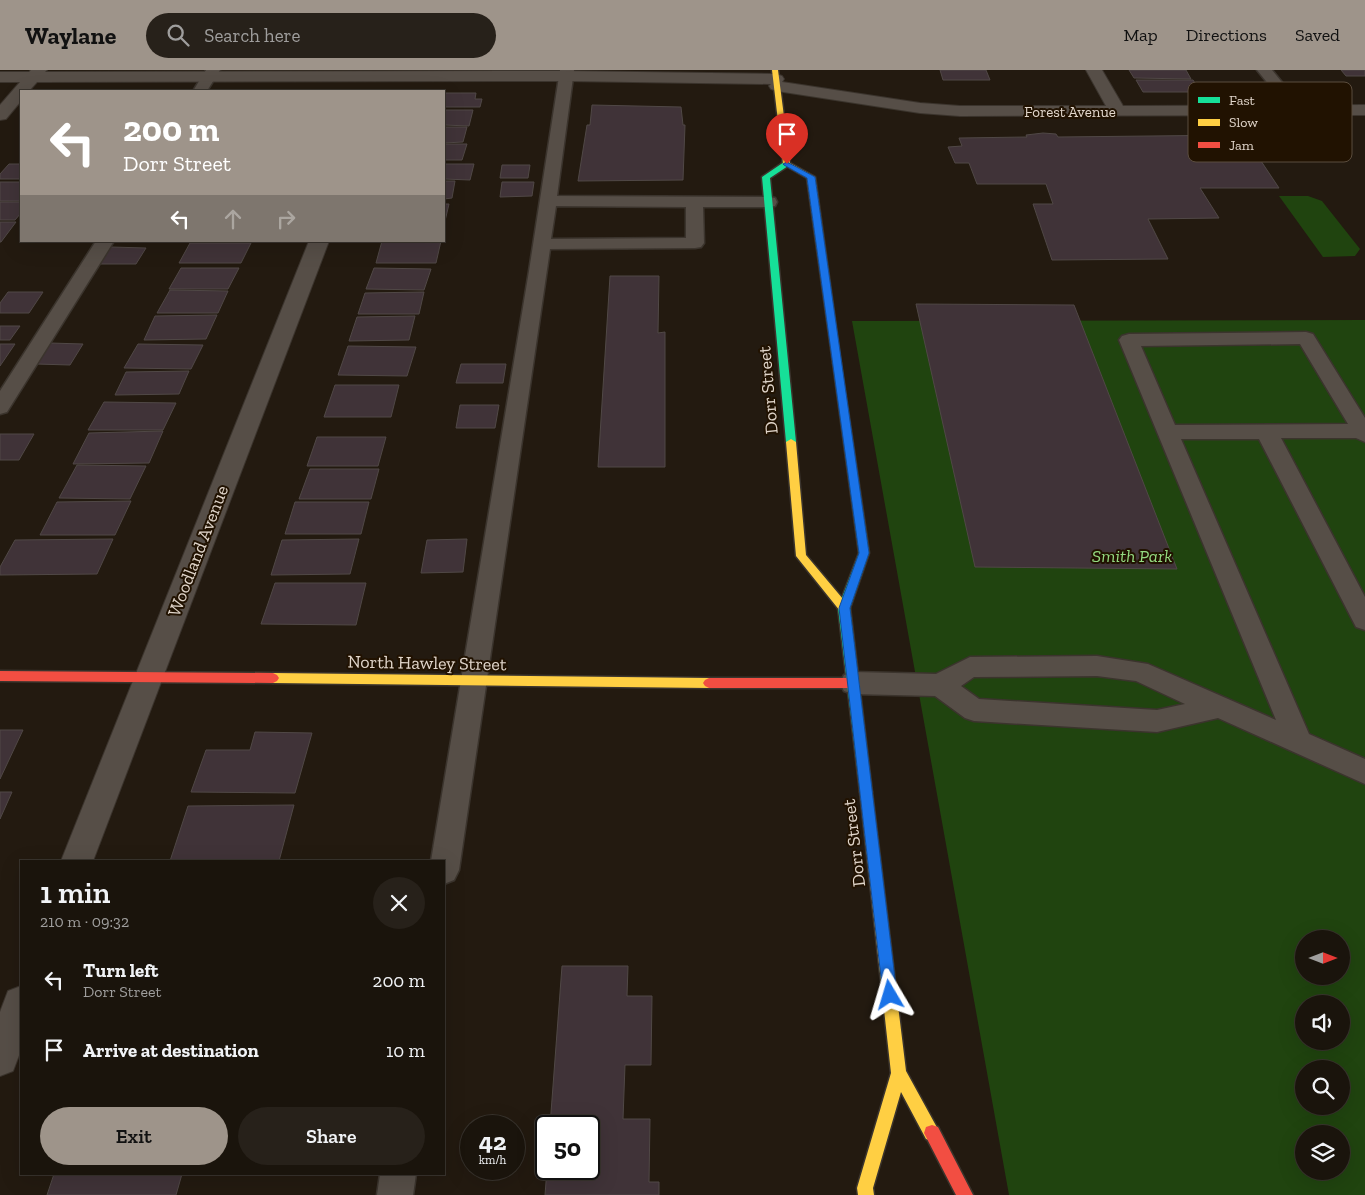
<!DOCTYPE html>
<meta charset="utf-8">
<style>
body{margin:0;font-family:"Zilla Slab",serif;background:#27211a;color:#f1f3f6;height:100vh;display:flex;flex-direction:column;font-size:19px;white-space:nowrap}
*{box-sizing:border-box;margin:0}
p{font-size:16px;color:#9f9e9d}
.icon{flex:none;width:28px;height:28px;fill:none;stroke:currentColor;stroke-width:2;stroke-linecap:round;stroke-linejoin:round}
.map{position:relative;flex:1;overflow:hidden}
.details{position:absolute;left:20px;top:790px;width:425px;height:315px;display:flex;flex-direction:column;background:#1a140c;border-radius:0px;box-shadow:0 5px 20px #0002,0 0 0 1px #38332d}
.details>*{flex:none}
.guide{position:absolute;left:20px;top:20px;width:425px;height:152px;border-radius:0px;box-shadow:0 5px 20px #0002,0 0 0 1px #38332d;background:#9e948a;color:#fff;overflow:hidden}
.needle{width:32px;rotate:90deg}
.tools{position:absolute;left:1295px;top:860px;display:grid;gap:10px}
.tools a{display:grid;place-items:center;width:55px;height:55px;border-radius:50%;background:#1a140c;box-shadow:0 5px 20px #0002,0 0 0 1px #38332d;font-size:25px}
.speed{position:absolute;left:460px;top:1045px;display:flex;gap:10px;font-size:25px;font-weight:700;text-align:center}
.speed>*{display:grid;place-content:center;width:65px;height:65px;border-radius:50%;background:#1a140c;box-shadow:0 5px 20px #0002,0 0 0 1px #38332d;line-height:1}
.speed small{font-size:12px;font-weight:400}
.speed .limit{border:2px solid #111;border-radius:8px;background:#fff;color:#111}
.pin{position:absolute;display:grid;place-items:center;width:42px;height:42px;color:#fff;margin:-51px -21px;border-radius:50% 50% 50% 0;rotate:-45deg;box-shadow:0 0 5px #0007}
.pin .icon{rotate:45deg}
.me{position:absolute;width:55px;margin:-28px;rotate:353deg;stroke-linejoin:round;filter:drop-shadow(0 0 4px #0008)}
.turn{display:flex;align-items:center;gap:18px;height:105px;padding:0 20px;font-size:22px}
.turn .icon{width:65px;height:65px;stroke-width:2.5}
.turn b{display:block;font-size:35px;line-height:42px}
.lanes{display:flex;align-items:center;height:48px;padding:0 20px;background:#0003;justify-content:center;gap:25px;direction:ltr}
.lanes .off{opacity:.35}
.round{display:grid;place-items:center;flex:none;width:52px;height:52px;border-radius:26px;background:#27211a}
.headline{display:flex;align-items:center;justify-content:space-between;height:85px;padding:0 20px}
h1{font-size:30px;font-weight:600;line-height:38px}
.primary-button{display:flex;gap:10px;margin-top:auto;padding:10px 20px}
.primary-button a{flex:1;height:58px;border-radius:30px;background:#9e948a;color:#111;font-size:20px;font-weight:600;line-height:58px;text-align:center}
.primary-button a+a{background:#27211a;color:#f1f3f6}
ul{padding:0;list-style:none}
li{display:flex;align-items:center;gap:15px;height:70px;padding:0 20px}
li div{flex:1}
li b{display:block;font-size:19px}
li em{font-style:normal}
header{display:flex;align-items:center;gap:30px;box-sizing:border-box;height:70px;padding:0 25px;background:#9e948a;color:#111}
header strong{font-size:24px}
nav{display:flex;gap:28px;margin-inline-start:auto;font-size:18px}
.search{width:350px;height:45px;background:#27211a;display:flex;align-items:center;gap:12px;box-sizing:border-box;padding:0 18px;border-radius:28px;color:#9f9e9d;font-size:19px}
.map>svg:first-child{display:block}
</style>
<header>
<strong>Waylane</strong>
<div class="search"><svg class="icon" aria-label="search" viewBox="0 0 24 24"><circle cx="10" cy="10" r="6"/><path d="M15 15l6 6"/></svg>Search here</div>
<nav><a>Map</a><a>Directions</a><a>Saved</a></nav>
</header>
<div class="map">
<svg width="1365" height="1125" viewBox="0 0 1365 1125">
<rect width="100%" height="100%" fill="#231a10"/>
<path fill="#20440f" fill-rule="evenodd" d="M1279,126H1308L1322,131L1360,179L1355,186L1323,187Z
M1365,250V1125H1009L852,251ZM1304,869H1341V906H1304ZM1304,934H1341V971H1304ZM1304,999H1341V1036H1304ZM1304,1064H1341V1101H1304Z"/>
<path fill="#403338" stroke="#504846" d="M940,0H986L990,10H943Z
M1129,0H1186L1191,9L1134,8Z
M1341,0H1365V6H1346Z
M1136,10H1193L1201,22H1143Z
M444,23H476L475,29H482L480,37H444Z
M592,35L681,37L683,55H685L683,110L578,111L587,55H590Z
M444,40H473L469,56L444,55Z
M444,57H467L463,72L444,73Z
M1043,63L1056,64L1058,67L1242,65L1249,75H1256L1268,91H1261L1279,118H1200L1219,148L1148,149L1168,189L1052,190L1033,134H1053L1046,114H977L969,93H955L948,77L962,76L959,68L1027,67L1026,65Z
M444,74H467L462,90H444Z
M9,94H21V109H0V104Z
M444,94H474L470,110L444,109Z
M502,95H530L528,108H500Z
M444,111H455L452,128L444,129Z
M0,112H21V131H0Z
M502,112H534L532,126L500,127Z
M0,132H21V143L15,150H0Z
M444,134H449L445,151H444Z
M0,152H16L1,172H0Z
M382,171H441L436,193H376Z
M190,173H251L241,193H179Z
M111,177L146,178L136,194H100Z
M181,198H239L228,219H169Z
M374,198L431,199L424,220L366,219Z
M610,206H659L658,263L665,262V397H598Z
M170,220L228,221L218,243H157Z
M8,222H43L29,243H0V233Z
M424,222L419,244H358L365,223Z
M916,234L1074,235L1177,499L975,497Z
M217,245L206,269L144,270L155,246Z
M415,246L409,270L349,271L357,247Z
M0,256H20L10,270H0Z
M50,273L83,274L70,295L36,294Z
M0,274H15L0,296Z
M138,274L203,275L191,299L124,298Z
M348,276L416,277L407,306L338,305Z
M461,294H506L503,313H456Z
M189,301L179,324L115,325L126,302Z
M335,315H399L391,347H324Z
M104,332L176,333L163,360H88Z
M460,335H499L495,358H456Z
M163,361L149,393L73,394L89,363Z
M0,364H34L19,390H0Z
M317,367H386L378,396H307Z
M77,395L146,396L130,429L59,428Z
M310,399H379L371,429H299Z
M131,431L115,465H40L57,432Z
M295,432H369L361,464H285Z
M113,469L97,504L0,505V497L15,470Z
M359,469L350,504L271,505L282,470Z
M467,469L463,502L421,503L427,470Z
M275,513H366L356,555L261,554Z
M0,660H23L0,709Z
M255,662L312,663L295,723L191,722L206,680H250Z
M0,722H12L0,749Z
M294,735L279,791H170L188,736Z
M562,896H628L627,926H652L651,995H625L623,1049H650L649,1112H659V1125H545L547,1099H589V1056H550Z
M54,1104H182L176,1125H47Z"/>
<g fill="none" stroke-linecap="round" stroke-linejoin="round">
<defs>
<path id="lane" d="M206,0H220L207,21H193Z
M560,0H574L557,126L769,127L775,128L777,132L775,136L769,137H703L704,173L701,177L695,178L550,179L459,800L454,810L444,814V791H431L529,201ZM556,136L686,137V168L551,169Z
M1257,0H1272L1302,37L1304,40L1302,43H1292Z
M96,171H114L7,342L0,344V321Z
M1306,262L1313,264L1365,348V372L1356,368H1281L1365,527V560L1356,557L1259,369H1181L1309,664L1365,689V714L1218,648L1157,662L974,651L965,648L935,626L853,624L844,621L840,613L844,605L853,602L936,604L970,587L1097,586L1148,594L1276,650L1119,270L1122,266L1129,264ZM1300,274L1348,354L1175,355L1141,276ZM1097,606L1136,611L1185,634L1157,640L979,629L961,616L974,607Z
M380,1104H416L413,1125H377Z"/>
<path id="street" d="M31,0H47L45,2L566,1L776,4L782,6L784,9L782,12L920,33L960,36H1106L1086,0H1102L1123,36L1365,35V45L960,46L920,43L777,21L771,19L769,16L771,14L566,11L37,12L29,21H21V31L6,49L0,50V35L20,12H0V2H29Z
M309,171H329L93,791H61Z
M21,916V980L13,1001L0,1006V942L8,921Z"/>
<path id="fast" d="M784,92L791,94L770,108L796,372L791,375L786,372L762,107Z
M837,290L841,293L869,483L850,538L872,722L870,726L866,728L862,726L860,722L838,538L859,483L833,293Z"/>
<path id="slow" d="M772,0H778L790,93L815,107L841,293L837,296L833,293L807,108L783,94Z
M791,369L796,372L806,485L848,535L850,538L844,542L840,541L796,486L786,372Z
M273,603L709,608L713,610L715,613L713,616L709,618L273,613L269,611L267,608L269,605Z
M866,716L870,718L872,722L906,1001L940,1063L938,1069L932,1071L926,1069L901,1022L873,1118L874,1125H858L857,1118L891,1003L860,722L862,718Z"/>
<path id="jam" d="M0,601L273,603L277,605L279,608L277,611L273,613L0,611Z
M709,608H853L857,610L859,613L857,616L853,618H709L705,616L703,613L705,610Z
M932,1055L938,1057L973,1125H956L924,1063L926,1057Z"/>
</defs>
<use href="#lane" stroke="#3b342d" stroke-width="3"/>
<use href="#street" stroke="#3b342d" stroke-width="2"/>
<use href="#fast" stroke="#3b342d" stroke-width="3"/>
<use href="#slow" stroke="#3b342d" stroke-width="3"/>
<use href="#jam" stroke="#3b342d" stroke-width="3"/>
<use href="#lane" fill="#564e47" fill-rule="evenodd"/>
<use href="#street" fill="#564e47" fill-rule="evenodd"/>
<use href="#fast" fill="#16e098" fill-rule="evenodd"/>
<use href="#slow" fill="#ffcf43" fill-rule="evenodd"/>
<use href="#jam" fill="#f24e42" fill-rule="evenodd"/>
</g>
<path fill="#1a73e8" stroke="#114b97" d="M787,92L815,107L869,483L850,538L897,925L895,930L890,932L885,930L883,925L839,538L859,483L807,108L784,95L783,94Z"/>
<g text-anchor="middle" stroke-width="4" stroke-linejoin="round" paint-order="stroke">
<g font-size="15" fill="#e1d6cb" stroke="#211201">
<text x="1070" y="47">Forest Avenue</text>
</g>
<g font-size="18" fill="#e1d6cb" stroke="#211201">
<text transform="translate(768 320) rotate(-95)" y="6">Dorr Street</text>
<text transform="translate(198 481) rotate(-69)" y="6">Woodland Avenue</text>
<text transform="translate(427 593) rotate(1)" y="6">North Hawley Street</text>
<text transform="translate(854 773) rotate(-97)" y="6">Dorr Street</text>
</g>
<g font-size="18" font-style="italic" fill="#95db81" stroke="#211201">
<text x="1132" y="492">Smith Park</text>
</g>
</g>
<rect x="1188" y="12" width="164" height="80" rx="8" fill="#211201" stroke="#5b4d3e" stroke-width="1"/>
<rect x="1198" y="27" width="22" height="6" fill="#16e098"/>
<rect x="1198" y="49" width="22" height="7" fill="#ffcf43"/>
<rect x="1198" y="72" width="22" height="6" fill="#f24e42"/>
<g font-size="14" fill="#e1d6cb">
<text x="1229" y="35">Fast</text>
<text x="1229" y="57">Slow</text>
<text x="1229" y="80">Jam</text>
</g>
</svg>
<div class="tools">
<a><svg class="needle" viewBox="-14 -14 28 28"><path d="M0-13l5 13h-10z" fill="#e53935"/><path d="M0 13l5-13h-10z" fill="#9f9e9d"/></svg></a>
<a><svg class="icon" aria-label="sound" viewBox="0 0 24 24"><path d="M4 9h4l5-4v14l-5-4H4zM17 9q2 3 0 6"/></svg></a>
<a><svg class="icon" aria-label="search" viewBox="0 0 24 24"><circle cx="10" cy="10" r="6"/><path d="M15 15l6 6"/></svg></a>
<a><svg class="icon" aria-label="layers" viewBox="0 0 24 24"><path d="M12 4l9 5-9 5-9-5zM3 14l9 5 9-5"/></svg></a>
</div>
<div class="speed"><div>42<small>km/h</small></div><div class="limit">50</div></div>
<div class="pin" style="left:787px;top:94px;background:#d93025"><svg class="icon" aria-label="arrive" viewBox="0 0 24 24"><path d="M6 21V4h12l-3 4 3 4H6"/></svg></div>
<svg class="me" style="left:890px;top:925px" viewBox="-20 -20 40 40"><path d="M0-17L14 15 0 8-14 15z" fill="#1a73e8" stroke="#fff" stroke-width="4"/></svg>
<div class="guide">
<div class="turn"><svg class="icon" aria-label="left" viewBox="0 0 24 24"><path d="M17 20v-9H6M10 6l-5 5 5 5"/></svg><div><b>200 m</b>Dorr Street</div></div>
<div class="lanes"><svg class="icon" aria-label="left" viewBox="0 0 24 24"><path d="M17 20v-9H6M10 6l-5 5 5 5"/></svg><svg class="icon off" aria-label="ahead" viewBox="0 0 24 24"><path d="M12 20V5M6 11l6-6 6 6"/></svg><svg class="icon off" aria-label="right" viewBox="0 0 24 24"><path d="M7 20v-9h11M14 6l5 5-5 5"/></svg></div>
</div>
<section class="details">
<div class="headline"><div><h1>1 min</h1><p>210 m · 09:32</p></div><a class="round"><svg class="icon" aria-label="close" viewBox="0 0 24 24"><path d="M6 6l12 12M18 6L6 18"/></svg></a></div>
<ul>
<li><svg class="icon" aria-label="left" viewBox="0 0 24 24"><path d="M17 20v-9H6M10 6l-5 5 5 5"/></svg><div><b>Turn left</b><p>Dorr Street</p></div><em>200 m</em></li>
<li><svg class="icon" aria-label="arrive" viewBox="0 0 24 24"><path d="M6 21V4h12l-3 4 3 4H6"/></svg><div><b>Arrive at destination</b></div><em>10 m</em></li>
</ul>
<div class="primary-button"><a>Exit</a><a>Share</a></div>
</section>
</div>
